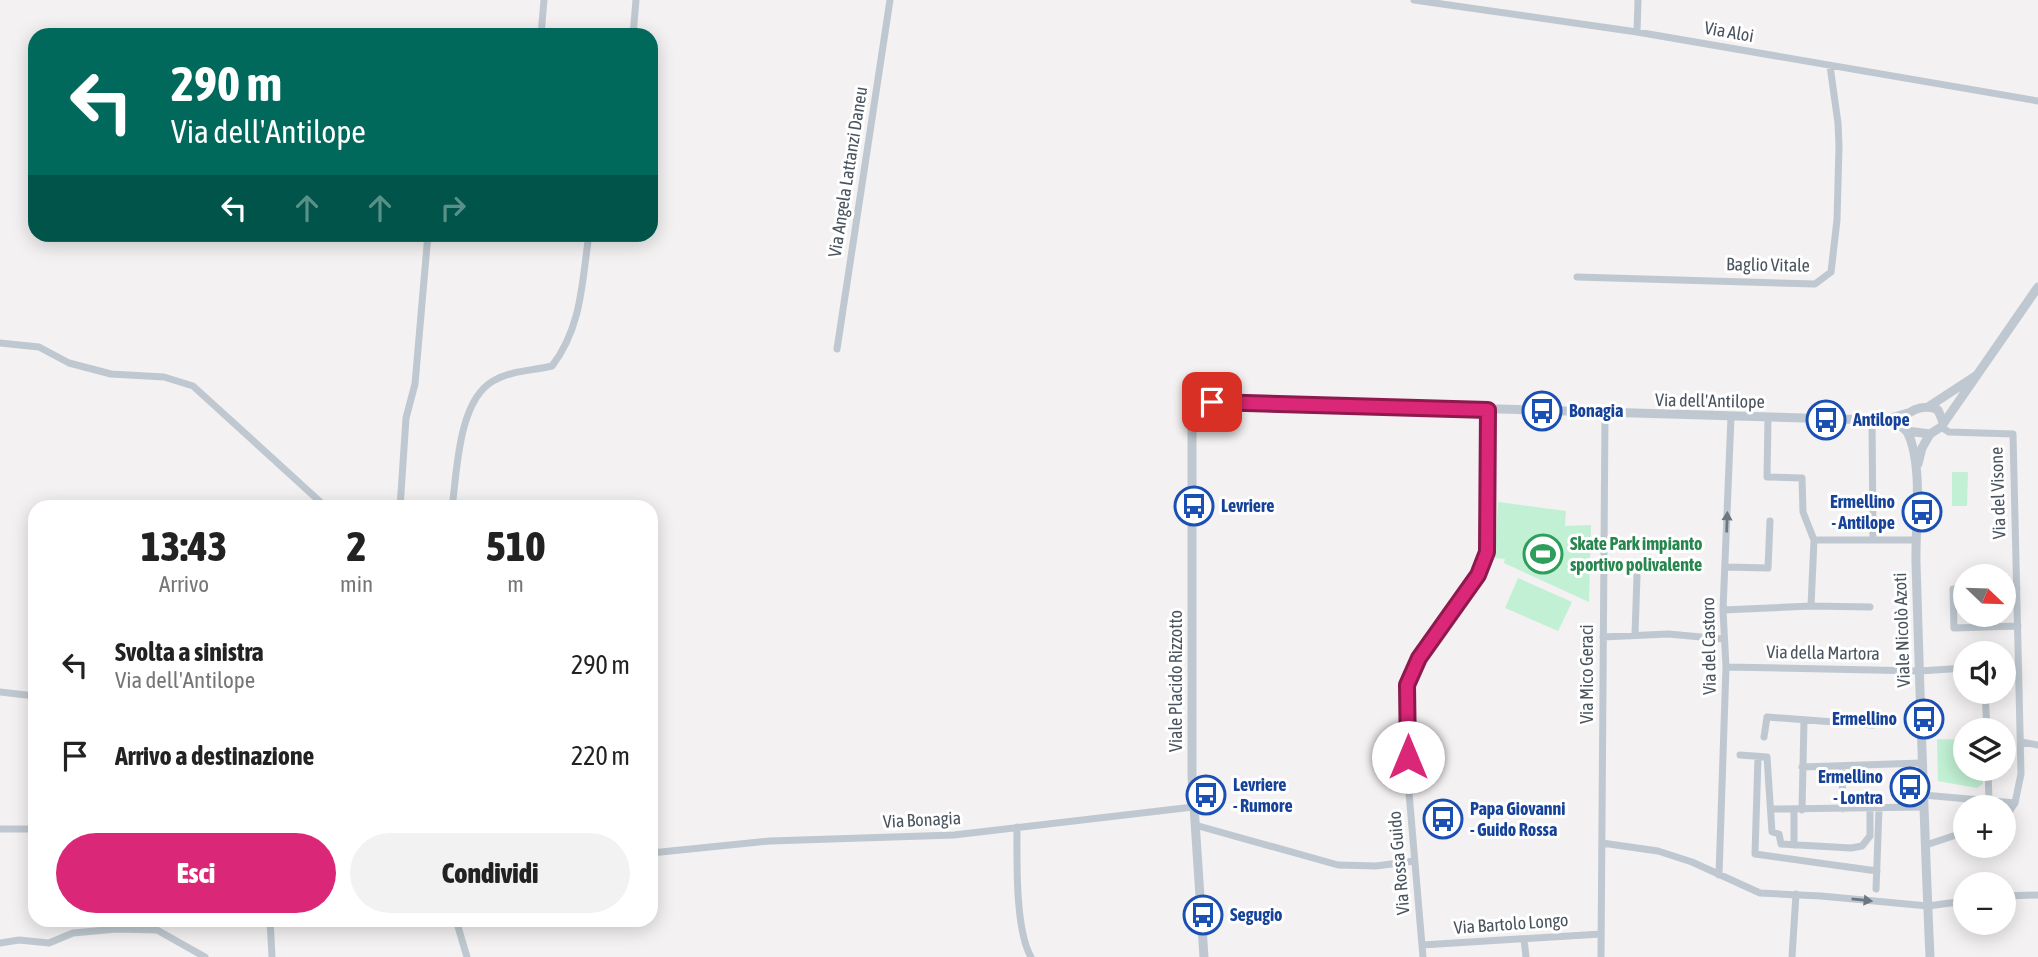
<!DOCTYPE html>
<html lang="it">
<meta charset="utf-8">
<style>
body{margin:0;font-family:"Asap Condensed",sans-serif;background:#f2f2f2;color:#222;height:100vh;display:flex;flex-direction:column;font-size:26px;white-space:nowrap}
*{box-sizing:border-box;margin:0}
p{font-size:23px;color:#767676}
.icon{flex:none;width:38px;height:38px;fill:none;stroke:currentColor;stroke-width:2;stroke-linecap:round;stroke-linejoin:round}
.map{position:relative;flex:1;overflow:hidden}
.details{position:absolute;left:28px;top:500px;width:630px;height:427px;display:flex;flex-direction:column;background:#fff;border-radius:21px;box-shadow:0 4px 18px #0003}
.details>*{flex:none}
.banner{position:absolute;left:28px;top:28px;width:630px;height:214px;border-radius:21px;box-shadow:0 4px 18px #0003;background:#00695c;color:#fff;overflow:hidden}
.needle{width:46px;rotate:113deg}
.fabs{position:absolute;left:1953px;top:564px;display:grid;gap:14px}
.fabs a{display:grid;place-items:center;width:63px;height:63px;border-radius:50%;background:#fff;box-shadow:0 4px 18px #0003;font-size:35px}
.pin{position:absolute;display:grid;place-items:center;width:60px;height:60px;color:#fff;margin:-30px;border-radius:14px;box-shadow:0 4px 10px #0006}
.me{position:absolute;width:77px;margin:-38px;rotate:0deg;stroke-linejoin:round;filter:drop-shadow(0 0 5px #0008)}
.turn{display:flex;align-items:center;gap:24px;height:147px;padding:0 28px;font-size:32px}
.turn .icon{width:91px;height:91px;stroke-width:2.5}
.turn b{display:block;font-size:49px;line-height:60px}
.lanes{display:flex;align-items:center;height:66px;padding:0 28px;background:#0003;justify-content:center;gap:35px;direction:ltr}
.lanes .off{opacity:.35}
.eta{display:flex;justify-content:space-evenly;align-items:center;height:119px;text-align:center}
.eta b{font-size:42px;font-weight:800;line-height:49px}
.primary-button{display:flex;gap:14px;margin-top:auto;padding:14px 28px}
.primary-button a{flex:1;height:80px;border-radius:42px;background:#db2777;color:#fff;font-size:28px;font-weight:800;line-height:80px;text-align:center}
.primary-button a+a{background:#f2f2f2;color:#222}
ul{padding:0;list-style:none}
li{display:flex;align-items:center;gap:21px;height:91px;padding:0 28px}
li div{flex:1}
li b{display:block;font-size:26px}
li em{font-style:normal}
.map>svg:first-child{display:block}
</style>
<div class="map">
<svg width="2038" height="957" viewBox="0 0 2038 957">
<rect width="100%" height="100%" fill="#f3f1f1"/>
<path fill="#c1f0d4" d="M1952,472H1968L1967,506H1952Z
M1498,502L1566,511L1565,526L1591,525L1589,602L1504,563L1505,559L1495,558Z
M1518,578L1572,602L1558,631L1505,608Z
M1937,739L1965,740V768H1982L1983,784L1977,788L1938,781Z"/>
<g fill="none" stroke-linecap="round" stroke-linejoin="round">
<path stroke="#bfc8d0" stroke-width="7" d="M1414,0L1637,32L2038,101
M1637,32L1638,0
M541,35L544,0
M633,35L636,0
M1577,277L1815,284L1831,272L1837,220L1839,146L1838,123L1830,66
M0,343L39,347L69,363L111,374L164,377L193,386L327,508
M837,349L890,0
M1872,420L1873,540
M1941,427L1949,432L2013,434L2021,774L2015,803L2004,819
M400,508L406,418L415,384L428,234
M452,508C457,472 458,401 493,381C512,370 532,371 552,366C582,327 582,281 589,234
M1814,540H1915
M1725,567L1768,568L1770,521
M2004,588H2017
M1965,589H1953L1954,628L2018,626
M1811,606L1870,607
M1723,610L1811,606L1814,540L1803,512L1802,478L1767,477L1768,418
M1635,634L1637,576
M1603,637L1668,634L1723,639
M1984,649V653
M1726,667L1920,671L1965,668
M1985,691L1987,730
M0,692L35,696
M1764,737L1767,717L1873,725
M2021,742L2038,745
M1740,755L1767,757L1772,832L1779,834L1781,844L1851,848L1862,846L1870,836V809
M1758,757L1755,854L1877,871
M1802,767L1922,763
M1842,767L1843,809
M1988,768L1989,801
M1923,795L2015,803
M1771,809L1924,807
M1794,810V845
M1802,810L1804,721
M1195,825L1338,865L1376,866L1414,861
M1017,827C1017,860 1015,929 1031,957
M0,829H35
M1602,843L1658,851L1692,862L1760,893L1821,896L1928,906L1965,901
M1926,845L1965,832
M651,853L770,841L954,835L1193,807
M1719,875L1726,667L1723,610L1731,417
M1876,889L1879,809
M2004,896L2038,895
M270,920L272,957
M456,920L467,957
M1524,939L1526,957
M0,943L19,940L49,943L73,933L117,929L157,930L205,957
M1422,945L1601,934
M1423,957L1408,781L1407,685L1419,658L1478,574L1487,552L1488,410
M1601,957L1605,414
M1792,957L1796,894"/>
<path stroke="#bfc8d0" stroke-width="9" d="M1928,407L1977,375
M1884,420L1904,428C1901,410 1925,403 1938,410L1943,422
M1907,431C1924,465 1915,524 1916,563C1920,694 1924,826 1930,957
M1907,431L1930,434L1941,427L2038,287
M1918,464L1922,448L1930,434
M1204,957L1192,776V428C1197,410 1206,402 1224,401L1872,420H1884L1908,413"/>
<path stroke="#bfc9d4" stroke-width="10" d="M1904,428L1907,431"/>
</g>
<defs><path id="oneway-solid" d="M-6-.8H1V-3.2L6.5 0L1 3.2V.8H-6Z" transform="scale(1.75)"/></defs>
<g fill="#6c7781">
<use href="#oneway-solid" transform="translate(1727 522) rotate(-88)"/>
<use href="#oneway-solid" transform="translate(1862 900) rotate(6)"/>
</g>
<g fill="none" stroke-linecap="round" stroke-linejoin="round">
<defs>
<path id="route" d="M1212,402L1488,410L1487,552L1478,575L1419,658L1407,685L1408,757"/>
</defs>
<use href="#route" stroke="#8e194d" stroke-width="18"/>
<use href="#route" stroke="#db2777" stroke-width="12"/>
</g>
<defs>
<symbol id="bus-ring" viewBox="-11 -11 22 22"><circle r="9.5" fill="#fff" stroke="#1a4fb4" stroke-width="1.5"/><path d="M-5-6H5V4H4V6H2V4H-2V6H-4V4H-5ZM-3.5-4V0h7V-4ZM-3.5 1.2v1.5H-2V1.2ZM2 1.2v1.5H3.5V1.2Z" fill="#1a4fb4"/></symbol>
<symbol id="stadium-ring" viewBox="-11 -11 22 22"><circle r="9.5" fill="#fff" stroke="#2e9e5b" stroke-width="1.5"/><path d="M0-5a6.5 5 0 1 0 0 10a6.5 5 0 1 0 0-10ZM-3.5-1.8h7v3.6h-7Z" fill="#2e9e5b"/></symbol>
</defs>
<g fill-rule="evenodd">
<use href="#bus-ring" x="1520" y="389" width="44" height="44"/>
<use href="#bus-ring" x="1804" y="398" width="44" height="44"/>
<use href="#bus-ring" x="1172" y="484" width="44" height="44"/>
<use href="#bus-ring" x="1900" y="490" width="44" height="44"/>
<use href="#stadium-ring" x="1521" y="532" width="44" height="44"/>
<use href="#bus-ring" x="1902" y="697" width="44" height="44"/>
<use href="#bus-ring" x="1888" y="765" width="44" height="44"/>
<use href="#bus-ring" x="1184" y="773" width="44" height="44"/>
<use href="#bus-ring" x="1421" y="797" width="44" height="44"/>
<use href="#bus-ring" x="1181" y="893" width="44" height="44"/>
</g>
<g text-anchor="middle" stroke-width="6" stroke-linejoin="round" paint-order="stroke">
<g font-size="18" fill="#49545f" stroke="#fff">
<text transform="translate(1729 32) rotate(10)" y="6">Via Aloi</text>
<text transform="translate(848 172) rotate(-81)" y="6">Via Angela Lattanzi Daneu</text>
<text transform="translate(1768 265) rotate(1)" y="6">Baglio Vitale</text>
<text transform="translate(1710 401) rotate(1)" y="6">Via dell'Antilope</text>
<text transform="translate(1998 493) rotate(-92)" y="6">Via del Visone</text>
<text transform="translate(1902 630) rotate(-92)" y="6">Viale Nicolò Azoti</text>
<text transform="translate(1709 646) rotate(-91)" y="6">Via del Castoro</text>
<text transform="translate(1823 653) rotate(1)" y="6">Via della Martora</text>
<text transform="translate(1587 674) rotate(-90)" y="6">Via Mico Geraci</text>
<text transform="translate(1176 681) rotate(-90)" y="6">Viale Placido Rizzotto</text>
<text transform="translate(922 820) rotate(-3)" y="6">Via Bonagia</text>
<text transform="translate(1399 863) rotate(-95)" y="6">Via Rossa Guido</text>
<text transform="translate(1511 924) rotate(-4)" y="6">Via Bartolo Longo</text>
</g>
<g font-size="18" font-weight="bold" fill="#164399" stroke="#fff" text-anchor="start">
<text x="1569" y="417">Bonagia</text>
<text x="1853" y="426">Antilope</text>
<text x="1895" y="508" text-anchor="end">Ermellino<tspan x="1895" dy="21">- Antilope</tspan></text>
<text x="1221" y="512">Levriere</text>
<text x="1897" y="725" text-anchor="end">Ermellino</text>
<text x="1883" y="783" text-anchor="end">Ermellino<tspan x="1883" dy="21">- Lontra</tspan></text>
<text x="1233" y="791">Levriere<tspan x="1233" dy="21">- Rumore</tspan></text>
<text x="1470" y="815">Papa Giovanni<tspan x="1470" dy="21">- Guido Rossa</tspan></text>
<text x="1230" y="921">Segugio</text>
</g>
<g font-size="18" font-weight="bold" fill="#27864d" stroke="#fff" text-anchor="start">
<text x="1570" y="550">Skate Park impianto<tspan x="1570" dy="21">sportivo polivalente</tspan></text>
</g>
</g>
</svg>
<div class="fabs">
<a><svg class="needle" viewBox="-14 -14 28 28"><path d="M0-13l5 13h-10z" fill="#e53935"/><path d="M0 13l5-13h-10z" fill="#767676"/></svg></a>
<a><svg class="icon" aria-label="sound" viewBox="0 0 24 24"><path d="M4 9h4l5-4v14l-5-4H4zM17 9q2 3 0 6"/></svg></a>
<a><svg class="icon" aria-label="layers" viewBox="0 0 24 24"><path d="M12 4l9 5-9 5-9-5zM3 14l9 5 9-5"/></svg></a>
<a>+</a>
<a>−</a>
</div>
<div class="pin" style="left:1212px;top:402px;background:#d93025"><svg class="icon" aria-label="arrive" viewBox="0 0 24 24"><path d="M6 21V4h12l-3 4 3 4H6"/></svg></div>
<svg class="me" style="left:1408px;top:757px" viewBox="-20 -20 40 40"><circle r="19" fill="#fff"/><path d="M0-13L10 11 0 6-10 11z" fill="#db2777"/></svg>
<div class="banner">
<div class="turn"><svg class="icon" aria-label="left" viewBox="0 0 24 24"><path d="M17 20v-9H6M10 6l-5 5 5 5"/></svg><div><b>290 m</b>Via dell'Antilope</div></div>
<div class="lanes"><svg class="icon" aria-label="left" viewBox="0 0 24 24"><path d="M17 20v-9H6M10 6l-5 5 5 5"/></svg><svg class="icon off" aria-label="ahead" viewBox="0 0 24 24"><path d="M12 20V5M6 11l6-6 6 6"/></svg><svg class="icon off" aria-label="ahead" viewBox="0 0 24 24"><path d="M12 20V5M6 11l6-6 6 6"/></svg><svg class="icon off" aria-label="right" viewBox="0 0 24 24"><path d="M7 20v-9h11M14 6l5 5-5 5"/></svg></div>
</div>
<section class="details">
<div class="eta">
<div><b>13:43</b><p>Arrivo</p></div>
<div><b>2</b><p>min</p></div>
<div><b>510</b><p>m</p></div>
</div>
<ul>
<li><svg class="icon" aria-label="left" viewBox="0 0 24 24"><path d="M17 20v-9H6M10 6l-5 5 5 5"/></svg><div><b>Svolta a sinistra</b><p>Via dell'Antilope</p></div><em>290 m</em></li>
<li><svg class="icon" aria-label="arrive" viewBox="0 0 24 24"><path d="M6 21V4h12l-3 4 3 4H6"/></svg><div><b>Arrivo a destinazione</b></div><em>220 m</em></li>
</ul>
<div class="primary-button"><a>Esci</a><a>Condividi</a></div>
</section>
</div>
